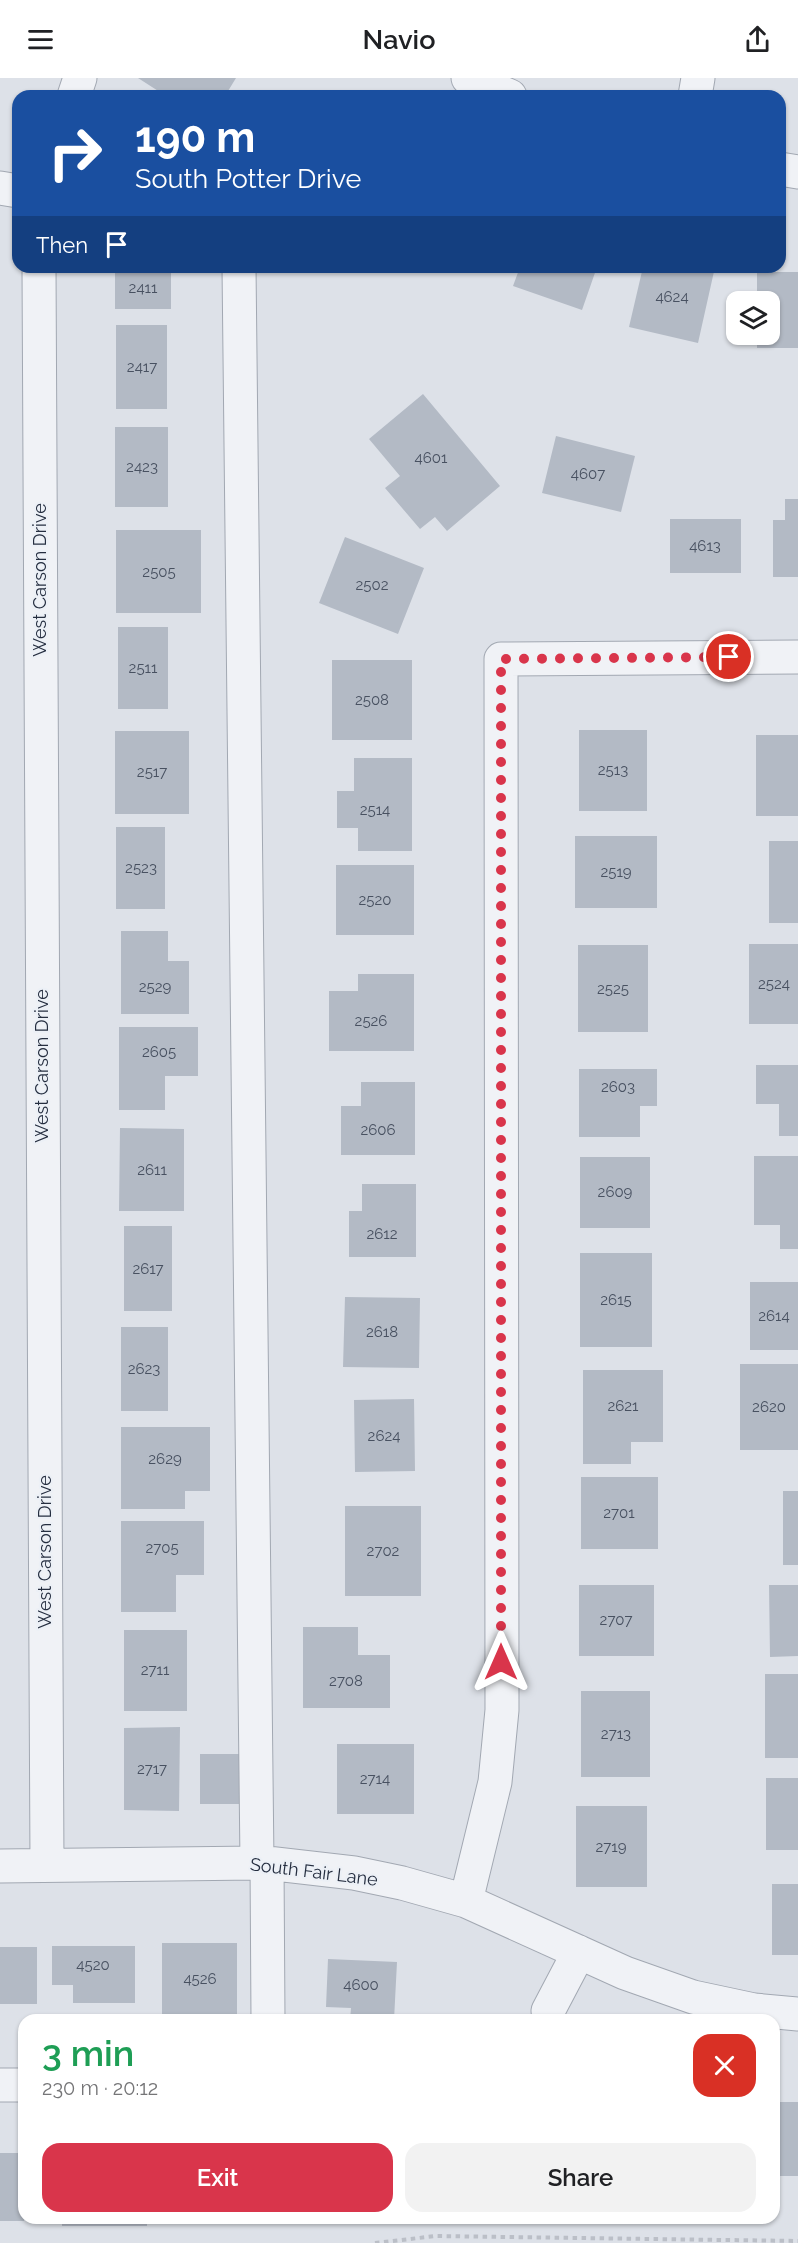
<!DOCTYPE html>
<meta charset="utf-8">
<style>
body{margin:0;font-family:Raleway,sans-serif;background:#f2f2f2;color:#202124;height:100vh;display:flex;flex-direction:column;font-size:22px;white-space:nowrap}
*{box-sizing:border-box;margin:0}
p{font-size:20px;color:#757577}
.icon{flex:none;width:33px;height:33px;fill:none;stroke:currentColor;stroke-width:2;stroke-linecap:round;stroke-linejoin:round}
.map{position:relative;flex:1;overflow:hidden}
.side{position:absolute;left:18px;top:1936px;width:762px;height:210px;display:flex;flex-direction:column;background:#fff;border-radius:18px;box-shadow:0 2px 4px #0004}
.side>*{flex:none}
.hud{position:absolute;left:12px;top:12px;width:774px;height:183px;border-radius:18px;box-shadow:0 2px 4px #0004;background:#1a4fa0;color:#fff;overflow:hidden}
.fabs{position:absolute;left:726px;top:213px;display:grid;gap:12px}
.fabs a{display:grid;place-items:center;width:54px;height:54px;border-radius:12px;background:#fff;box-shadow:0 2px 4px #0004;font-size:30px}
.pin{position:absolute;display:grid;place-items:center;width:51px;height:51px;color:#fff;margin:-26px;border:3px solid #fff;border-radius:50%;box-shadow:0 2px 6px #0007}
.me{position:absolute;width:66px;margin:-33px;rotate:0deg;stroke-linejoin:round;filter:drop-shadow(0 0 4px #0008)}
.turn{display:flex;align-items:center;gap:21px;height:126px;padding:0 24px;font-size:27px}
.turn .icon{width:78px;height:78px;stroke-width:2.5}
.turn b{display:block;font-size:42px;line-height:51px}
.then{display:flex;align-items:center;height:57px;padding:0 24px;background:#0003;gap:12px;font-size:22px}
.round{display:grid;place-items:center;flex:none;width:63px;height:63px;border-radius:18px;background:#f2f2f2}
.headline{display:flex;align-items:center;justify-content:space-between;height:102px;padding:0 24px}
h1{font-size:36px;font-weight:600;line-height:45px;color:#1e9e55}
.button{display:flex;gap:12px;margin-top:auto;padding:12px 24px}
.button a{flex:1;height:69px;border-radius:18px;background:#d9354b;color:#fff;font-size:24px;font-weight:600;line-height:69px;text-align:center}
.button a+a{background:#f2f2f2;color:#202124}
header{display:flex;justify-content:space-between;align-items:center;height:78px;padding:0 24px;background:#fff;font-size:27px;font-weight:600}
.map>svg:first-child{display:block}
</style>
<header><svg class="icon" aria-label="menu" viewBox="0 0 24 24"><path d="M4 6h16M4 12h16M4 18h16"/></svg>Navio<svg class="icon" aria-label="share" viewBox="0 0 24 24"><path d="M12 15V3M7 8l5-5 5 5M5 13v7h14v-7"/></svg></header>
<div class="map">
<svg width="798" height="2165" viewBox="0 0 798 2165">
<rect width="100%" height="100%" fill="#dde1e8"/>
<path fill="#b3bac5" d="M138,0H236L225,18H166Z
M115,189H171V231H115Z
M520,189H597L582,232L513,208Z
M643,189H715L698,265L629,249Z
M757,194H798V270H757V256H770V224H757Z
M116,247H167V331H116Z
M423,316L500,408L447,453L435,439L420,451L385,410L400,398L369,361Z
M115,349H168V429H115Z
M556,358L635,378L621,434L542,415Z
M785,421H798V499H773V442H785Z
M670,441H741V495H670Z
M116,452H201V535H116Z
M345,459L424,490L398,556L319,525Z
M118,549H168V631H118Z
M332,582H412V662H332Z
M579,652H647V733H579Z
M115,653H189V736H115Z
M756,657H798V738H756Z
M354,680H412V773H358V750H337V713H354Z
M116,749H165V831H116Z
M575,758H657V830H575Z
M769,763H798V845H769Z
M336,787H414V857H336Z
M121,853H168V883H189V936H121Z
M749,866H798V946H749Z
M578,867H648V954H578Z
M358,896H414V973H329V913H358Z
M119,949H198V998H165V1032H119Z
M756,987H798V1058H779V1026H756Z
M579,991H657V1028H640V1059H579Z
M361,1004H415V1077H341V1028H361Z
M120,1050L184,1051V1133H119Z
M754,1078H798V1171H780V1147H754Z
M580,1079H650V1150H580Z
M362,1106H416V1179H349V1133H362Z
M124,1148H172V1233H124Z
M580,1175H652V1269H580Z
M750,1204H798V1272H750Z
M345,1219L420,1220L419,1290L343,1289Z
M121,1249H168V1333H121Z
M740,1286H798V1372H740Z
M583,1292H663V1364H631V1386H583Z
M414,1321L415,1393L355,1394L354,1322Z
M121,1349H210V1413H185V1431H121Z
M581,1399H658V1471H581Z
M783,1413H798V1487H783Z
M345,1428H421V1518H345Z
M121,1443H204V1497H176V1534H121Z
M579,1507H654V1578H579Z
M769,1507H798V1578L770,1579Z
M303,1549H358V1577H390V1630H303Z
M124,1552H187V1633H124Z
M765,1596H798V1680H765Z
M581,1613H650V1699H581Z
M180,1649L179,1733L124,1732V1650Z
M337,1666H414V1736H337Z
M200,1676H242V1726H200Z
M766,1700H798V1772H766Z
M576,1728H647V1809H576Z
M772,1806H798V1877H772Z
M162,1865H237V1936H162Z
M52,1868H135V1925H73V1907H52Z
M0,1869H37V1926H0Z
M328,1881L397,1884L394,1942H350L351,1930L326,1929Z
M774,2024H798V2098H774Z
M0,2075H20V2097H24V2143H0Z
M62,2140H147V2148H62Z
M159,2140H240V2144H159Z"/>
<g fill="none" stroke-linecap="round" stroke-linejoin="round">
<defs>
<path id="minor" d="M468,0L510,18
M74,18L80,0
M695,18L698,0
M780,91L798,94
M0,110L18,113
M39,189L47,1787
M239,189L257,1785
M267,1785L268,1942
M0,1788L267,1785L354,1795L402,1805L466,1823L625,1895L693,1919L754,1932L798,1936
M466,1823L495,1704L502,1632L501,581L798,579
M548,1933L579,1874
M0,2007H24"/>
</defs>
<use href="#minor" stroke="#a2a8b2" stroke-width="35"/>
<path stroke="#bbbfc7" stroke-width="4" stroke-dasharray="4.5 4.5" stroke-linecap="butt" d="M375,2165L436,2158L798,2163"/>
<use href="#minor" stroke="#f0f2f6" stroke-width="33"/>
</g>
<g fill="none" stroke-linecap="round" stroke-linejoin="round">
<path stroke="#d9354b" stroke-width="10" stroke-dasharray="0 18" d="M501,1584V581L729,579"/>
</g>
<g text-anchor="middle" stroke-width="4.5" stroke-linejoin="round" paint-order="stroke">
<g font-size="15" fill="#485161">
<text x="143" y="215">2411</text>
<text x="672" y="224">4624</text>
<text x="142" y="294">2417</text>
<text x="431" y="385">4601</text>
<text x="142" y="394">2423</text>
<text x="588" y="401">4607</text>
<text x="705" y="473">4613</text>
<text x="159" y="499">2505</text>
<text x="372" y="512">2502</text>
<text x="143" y="595">2511</text>
<text x="372" y="627">2508</text>
<text x="613" y="697">2513</text>
<text x="152" y="699">2517</text>
<text x="375" y="737">2514</text>
<text x="141" y="795">2523</text>
<text x="616" y="799">2519</text>
<text x="375" y="827">2520</text>
<text x="774" y="911">2524</text>
<text x="155" y="914">2529</text>
<text x="613" y="916">2525</text>
<text x="371" y="948">2526</text>
<text x="159" y="979">2605</text>
<text x="618" y="1014">2603</text>
<text x="378" y="1057">2606</text>
<text x="152" y="1097">2611</text>
<text x="615" y="1119">2609</text>
<text x="382" y="1161">2612</text>
<text x="148" y="1196">2617</text>
<text x="616" y="1227">2615</text>
<text x="774" y="1243">2614</text>
<text x="382" y="1259">2618</text>
<text x="144" y="1296">2623</text>
<text x="623" y="1333">2621</text>
<text x="769" y="1334">2620</text>
<text x="384" y="1363">2624</text>
<text x="165" y="1386">2629</text>
<text x="619" y="1440">2701</text>
<text x="162" y="1475">2705</text>
<text x="383" y="1478">2702</text>
<text x="616" y="1547">2707</text>
<text x="155" y="1597">2711</text>
<text x="346" y="1608">2708</text>
<text x="616" y="1661">2713</text>
<text x="152" y="1696">2717</text>
<text x="375" y="1706">2714</text>
<text x="611" y="1774">2719</text>
<text x="93" y="1892">4520</text>
<text x="200" y="1906">4526</text>
<text x="361" y="1912">4600</text>
</g>
<g font-size="18" fill="#252e40" stroke="#ecf0f6">
<text transform="translate(40 502) rotate(-90)" y="6">West Carson Drive</text>
<text transform="translate(42 988) rotate(-90)" y="6">West Carson Drive</text>
<text transform="translate(45 1474) rotate(-90)" y="6">West Carson Drive</text>
<text transform="translate(314 1794) rotate(7)" y="6">South Fair Lane</text>
</g>
</g>
</svg>
<div class="fabs">
<a><svg class="icon" aria-label="layers" viewBox="0 0 24 24"><path d="M12 4l9 5-9 5-9-5zM3 14l9 5 9-5"/></svg></a>
</div>
<div class="pin" style="left:729px;top:579px;background:#d93025"><svg class="icon" aria-label="arrive" viewBox="0 0 24 24"><path d="M6 21V4h12l-3 4 3 4H6"/></svg></div>
<svg class="me" style="left:501px;top:1584px" viewBox="-20 -20 40 40"><path d="M0-17L14 15 0 8-14 15z" fill="#d9354b" stroke="#fff" stroke-width="4"/></svg>
<div class="hud">
<div class="turn"><svg class="icon" aria-label="right" viewBox="0 0 24 24"><path d="M7 20v-9h11M14 6l5 5-5 5"/></svg><div><b>190 m</b>South Potter Drive</div></div>
<div class="then">Then<svg class="icon" aria-label="arrive" viewBox="0 0 24 24"><path d="M6 21V4h12l-3 4 3 4H6"/></svg></div>
</div>
<section class="side">
<div class="headline"><div><h1>3 min</h1><p>230 m · 20:12</p></div><a class="round" style="background:#d93025;color:#fff"><svg class="icon" aria-label="close" viewBox="0 0 24 24"><path d="M6 6l12 12M18 6L6 18"/></svg></a></div>
<div class="button"><a>Exit</a><a>Share</a></div>
</section>
</div>
